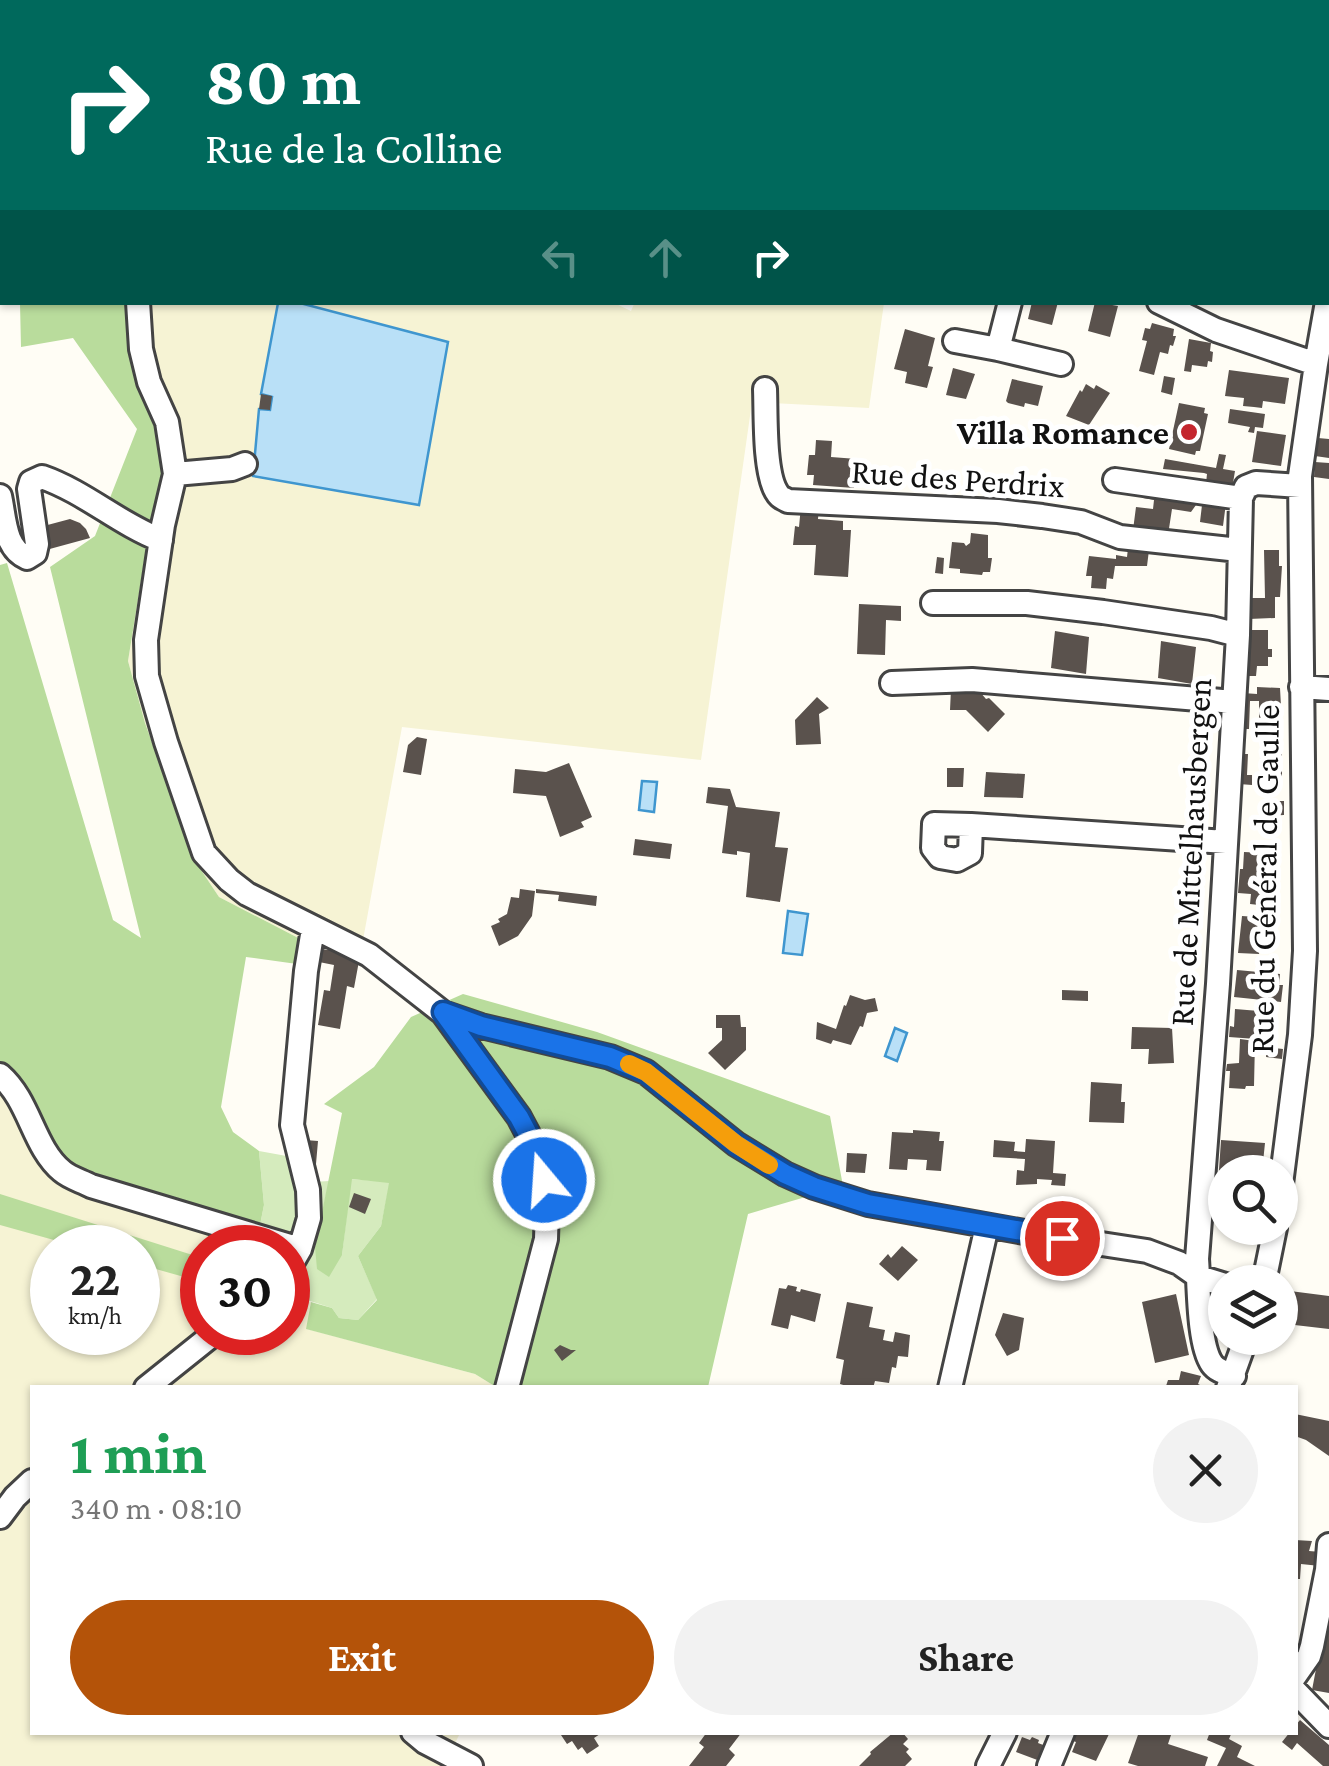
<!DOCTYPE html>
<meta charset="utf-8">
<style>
body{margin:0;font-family:"Crimson Pro",serif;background:#f2f2f2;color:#222;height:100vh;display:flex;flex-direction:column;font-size:38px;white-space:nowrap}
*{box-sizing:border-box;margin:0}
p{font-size:32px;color:#767676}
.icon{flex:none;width:55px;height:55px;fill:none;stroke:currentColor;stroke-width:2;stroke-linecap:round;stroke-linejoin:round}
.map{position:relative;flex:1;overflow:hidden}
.drawer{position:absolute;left:30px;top:1385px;width:1268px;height:350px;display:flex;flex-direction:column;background:#fff;border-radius:0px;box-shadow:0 2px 8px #0004}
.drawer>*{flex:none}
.guide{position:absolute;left:0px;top:0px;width:1330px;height:305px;box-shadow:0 2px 8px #0004;background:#00695c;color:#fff;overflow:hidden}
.fabs{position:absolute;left:1208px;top:1155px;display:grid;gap:20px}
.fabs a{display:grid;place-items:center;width:90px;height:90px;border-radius:50%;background:#fff;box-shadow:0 2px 8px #0004;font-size:50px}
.speed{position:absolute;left:30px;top:1225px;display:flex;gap:20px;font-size:50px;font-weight:700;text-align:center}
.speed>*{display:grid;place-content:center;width:130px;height:130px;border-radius:50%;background:#fff;box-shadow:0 2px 8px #0004;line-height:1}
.speed small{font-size:25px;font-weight:400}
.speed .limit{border:15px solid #d22;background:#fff;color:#111}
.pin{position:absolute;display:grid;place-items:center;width:85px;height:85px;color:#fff;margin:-42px;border:5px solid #fff;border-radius:50%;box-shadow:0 2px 10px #0007}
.me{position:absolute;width:110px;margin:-55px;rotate:342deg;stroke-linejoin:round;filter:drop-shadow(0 0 8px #0008)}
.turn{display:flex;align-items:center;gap:35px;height:210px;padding:0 40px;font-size:45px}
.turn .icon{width:130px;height:130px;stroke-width:2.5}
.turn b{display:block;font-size:70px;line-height:85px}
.lanes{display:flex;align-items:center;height:95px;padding:0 40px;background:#0003;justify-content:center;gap:50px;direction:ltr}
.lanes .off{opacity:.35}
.round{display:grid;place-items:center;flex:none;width:105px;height:105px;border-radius:52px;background:#f2f2f2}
.overview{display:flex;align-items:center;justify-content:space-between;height:170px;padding:0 40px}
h1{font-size:60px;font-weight:700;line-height:75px;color:#1e9e55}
.action{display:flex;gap:20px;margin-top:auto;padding:20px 40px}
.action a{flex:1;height:115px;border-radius:60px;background:#b45309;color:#fff;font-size:40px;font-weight:700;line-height:115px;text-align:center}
.action a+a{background:#f2f2f2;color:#222}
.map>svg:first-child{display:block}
</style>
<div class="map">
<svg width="1329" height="1766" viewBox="0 0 1329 1766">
<rect width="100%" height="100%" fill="#fffdf5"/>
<path fill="#f6f3d4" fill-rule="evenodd" d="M119,0H300L299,2H119Z
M612,302L631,311L635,302L884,303L869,408L752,402L701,760L402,727L363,940L306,942L219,897L195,861L145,723L128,661L151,519L170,462L143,389L148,303Z
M0,1068L275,1247L202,1248V1332H288V1294L311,1302L307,1329L475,1374L496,1387L32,1388V1732L460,1733L444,1766H0ZM52,1248H138V1332H52Z"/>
<path fill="#d5ebbd" d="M259,1151L292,1157L297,1183L329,1181L315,1247L342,1255L351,1179L390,1182L381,1226L358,1256L377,1299L358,1320L339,1318L332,1308L288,1294V1248L258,1235L264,1205Z"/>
<path fill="#b9dc9c" d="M0,0H119V2H2V127H0Z
M20,303H148L132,351L170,462L151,519L128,661L145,723L195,861L219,897L306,942L297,964L246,957L221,1107L233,1132L259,1151L264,1205L258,1235L54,1170L0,1068V565L7,563L113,920L141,938L50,567L95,536L137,429L73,338L21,347Z
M463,994L597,1032L830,1116L843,1186L748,1214L708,1387H496L475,1374L306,1329L311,1302L332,1308L339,1318L358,1320L377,1300L358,1256L381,1226L389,1183L352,1179L342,1255L329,1277L317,1269L315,1247L342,1113L324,1104L374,1067L411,1017Z
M0,1194L202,1258V1282L138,1264V1248L79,1247L0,1225Z"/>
<path fill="#b9e0f7" stroke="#3f96cf" stroke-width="2.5" d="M278,303H300L448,342L419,505L253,476L259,409L270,410L272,397L261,394Z
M642,781L657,782L654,812L639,810Z
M788,911L808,914L802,955L783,953Z
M895,1028L907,1033L897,1061L885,1056Z"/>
<path fill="#5a524d" d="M1032,302H1058L1052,325L1028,319Z
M1095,302L1118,306L1110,337L1088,331Z
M1152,323L1174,329L1173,336H1176L1173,346L1170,345L1168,354L1160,352L1154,375L1139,371L1147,341L1142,340L1145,328L1150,329Z
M905,329L935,338L928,366L933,367L927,388L905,383L907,372L894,369Z
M1189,339L1211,343L1210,351L1213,352L1212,362L1208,361L1207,367L1192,365L1191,372L1184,371Z
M953,368L975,374L966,399L946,395Z
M1229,370L1289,378L1285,404L1263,401L1262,408L1254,407L1243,406L1244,398L1225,396Z
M1164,376L1175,378L1172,395L1161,392Z
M1012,379L1043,386L1038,406L1025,403L1024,407L1008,403L1006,401Z
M1086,384L1094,389L1096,385L1110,393L1089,425L1066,416L1080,390L1082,392Z
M261,394L272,396L270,410L259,409Z
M1179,403L1205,408L1204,413L1208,414L1200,451H1196L1195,455L1169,449Z
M1230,409L1265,414L1263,428L1255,427L1254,433L1248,432L1250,427L1228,423Z
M1257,431L1286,435L1281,466L1252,462Z
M1318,438L1329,439V458L1315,456Z
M816,440L832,441L831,457L857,459L854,488L813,485L814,475H807L809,455H815Z
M1219,454L1226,455L1223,469L1235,471L1232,489L1206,483L1207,474L1204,473L1163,469L1165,459L1216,468Z
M1315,462L1329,463V479L1314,477Z
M1144,494L1226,503L1223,526L1200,522L1202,505H1196L1191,512L1172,509L1168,535L1133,530L1136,507L1153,509L1154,500L1143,498Z
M801,506L819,507L818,519L843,521V530H851L848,577L814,575L816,545H793L795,526L799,527Z
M70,519L80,523L86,529L90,538L46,550L40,527Z
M971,533L988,535V558H992L990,572H983L982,575L960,573V569L949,568L952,542L964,543L966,546L970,543Z
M1128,548L1149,550L1147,566H1115L1113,579L1107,578L1106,589L1091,588L1092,576H1086L1089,556L1116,559V555L1127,557Z
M1264,550H1279V566H1282L1280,597H1275V618L1249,619V598H1265Z
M937,557L944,558L943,574L935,573Z
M859,604L901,606V621L886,620L885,655L857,654Z
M1246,630H1268V649H1272V657H1268V666H1257L1256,676H1246Z
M1055,631L1089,637L1086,674L1051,668Z
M1161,641L1196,647L1192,684L1158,678Z
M1257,687L1280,688L1282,725L1275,724L1274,728L1259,724V701H1250L1249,729H1242L1243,693L1257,694Z
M951,689L980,692L986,699L989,698L1005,714L988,732L966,710H950Z
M817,697L829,708L819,714L821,744L796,745L795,720Z
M417,737L427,739L421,775L403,772L408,745Z
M1240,754H1248L1247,775H1252V785L1239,784Z
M1260,754H1282V777L1260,778Z
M569,763L592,817L581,822L584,827L560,837L546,796L513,793L515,769L546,772Z
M947,768H964L963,787H947Z
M986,772L1025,774L1023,798L984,797Z
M708,787L730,789L736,807L780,812L775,847L788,848L780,902L746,897L750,853L737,851V855L722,853L728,806L706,803Z
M1263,801H1284V815L1263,816Z
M635,839L672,844L670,859L633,855Z
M1244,852L1265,853L1263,870H1270L1268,906L1250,904L1251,894L1238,893L1240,869H1243Z
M520,889L535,891L532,916L518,936L499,946L491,926L500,922L498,919L507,914L511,897L519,898Z
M536,889L597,896L596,906L558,901L559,895L536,893Z
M1242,916L1271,918L1270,933H1263L1259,954L1238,953Z
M322,949L336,951L359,961L354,988L347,986L340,1029L318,1025L324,990L330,991L334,965L319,962Z
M1237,970L1280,974L1279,985H1283L1281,1002L1234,997Z
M1062,990L1088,991V1001L1062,1000Z
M850,995L865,1000L875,998L878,1011L867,1013L863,1027L860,1026L851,1045L833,1040L831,1044L816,1039L817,1022L836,1029L844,1005L846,1006Z
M1235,1009L1259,1011L1256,1039L1229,1037L1230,1026L1234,1027Z
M716,1015H740L741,1027H746V1050L725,1070L708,1053L722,1040V1028H716Z
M1132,1027L1172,1028L1174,1063L1148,1064L1149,1049H1131Z
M1240,1039L1255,1041L1254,1086H1246L1245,1089L1229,1088L1230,1071H1226L1227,1064L1239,1063Z
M1267,1047L1283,1049L1282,1059L1266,1057Z
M1091,1082L1122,1084L1121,1102H1125L1124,1123L1089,1122Z
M913,1130L940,1132L939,1141H944L941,1171L926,1170L927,1160L908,1159L907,1170L889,1169L892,1132L913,1133Z
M1026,1139L1055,1141L1053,1173L1066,1174L1065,1186L1051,1185L1052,1180L1037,1179V1184L1016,1185L1017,1170L1024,1171L1025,1159L993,1157L994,1140L1015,1142L1014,1151L1025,1152Z
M305,1140L318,1141L316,1164L311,1163Z
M1221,1140L1265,1143L1262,1172H1225V1201L1217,1200Z
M847,1153L867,1154L865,1173L846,1172Z
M354,1193L371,1199L365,1214L349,1207Z
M902,1246L918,1260L898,1281L879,1264L888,1254L891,1258Z
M788,1285L797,1287L796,1291L800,1292L801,1289L821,1294L815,1322L791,1315L788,1329L771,1325L779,1288L786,1289Z
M1290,1291L1329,1296V1329L1286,1324Z
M1176,1294L1189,1355L1155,1363L1142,1302Z
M847,1302L873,1307L869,1327L885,1330L883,1340L893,1342L895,1332L910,1335L908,1357L898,1356L896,1368L892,1367L889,1383L875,1381L873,1388H853L840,1384L844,1360L836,1358Z
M1003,1313L1024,1318L1019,1350L1007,1356L995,1335Z
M560,1345L571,1350H576L562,1361L554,1350Z
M1181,1371L1201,1376L1198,1384L1206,1388L1166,1386L1168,1380H1179Z
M1295,1414L1329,1421V1456L1306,1440L1295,1436Z
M1295,1540L1312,1541L1309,1551L1321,1552L1320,1566L1301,1564L1300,1579H1295Z
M1329,1601V1693L1312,1690Z
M1300,1720L1329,1745V1766H1323L1297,1743L1292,1750L1282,1742L1290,1732H1295V1726Z
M565,1732H603L594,1738L599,1746L587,1754L582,1747L578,1750L572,1741L567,1744L561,1735Z
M707,1732H742L729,1749L735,1755L726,1766H689L704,1747L699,1743Z
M894,1732H902L908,1739L903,1744L909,1749L906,1752L912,1759L905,1766H859L871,1754L870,1752Z
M1076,1732H1110L1096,1761L1072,1752L1076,1742L1073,1741Z
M1139,1732H1172L1168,1744L1208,1757L1205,1766H1138L1128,1763Z
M1210,1732H1232L1229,1739L1242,1746L1237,1757L1255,1766H1217L1226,1748L1207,1740Z
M1022,1737L1030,1740L1032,1737L1039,1740L1038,1743L1046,1746L1040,1761L1016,1752Z"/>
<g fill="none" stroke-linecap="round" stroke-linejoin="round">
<defs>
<path id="minor" d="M125,0V2
M483,2V0
M632,2V0
M956,2V0
M1328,78H1329
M1328,182L1329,183
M138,302L141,349L149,382L167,422L175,474L163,525L146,640L147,676L166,742L204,853L229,880L247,894L369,955L443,1013L481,1026L610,1057L646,1072L736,1144L785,1174L814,1187L868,1204L1030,1233L1147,1251L1179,1263L1199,1277L1225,1285
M1159,302L1216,330L1316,364
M955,341L998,349L1010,302
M998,349L1061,364
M765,389C766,414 764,470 776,491C780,498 781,497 788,501L998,511L1042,516L1081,522L1120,537L1239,550
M175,474L232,469L245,464
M1115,480L1241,498
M0,496C5,518 4,548 27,558L35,553L37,544L29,489L31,482L42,477C85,492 119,524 161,540
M933,603H1027L1103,612L1211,628L1238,635
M892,683L972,680L1234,702
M1301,687L1329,689
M971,825L970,853L957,860L940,857L933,848L934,824L971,825L1226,842
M443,1013L519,1117L536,1149L544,1180L547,1206L546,1239L507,1388
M0,1075C30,1101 33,1147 62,1171C70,1178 82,1181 91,1186L300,1249
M1280,1192L1300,1035L1305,951L1300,476L1316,364L1327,302
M288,1270L300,1249L309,1218L308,1190L292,1125L306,971L313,929
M1264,1282L1275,1228
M1234,1376C1226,1373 1217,1371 1212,1364C1198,1344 1199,1284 1197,1259L1218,984L1238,635L1241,498L1246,487L1256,483L1300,486
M146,1388L216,1332
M950,1388L987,1226
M1228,1388L1246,1338
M0,1517L15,1497L32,1481
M1295,1676L1309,1656L1312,1646L1327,1570L1329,1545
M1295,1691L1329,1726
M413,1732L425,1742L471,1766
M988,1766L1005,1732
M1049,1766L1063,1732"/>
</defs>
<use href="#minor" stroke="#444" stroke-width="28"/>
<use href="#minor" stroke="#fff" stroke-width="22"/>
</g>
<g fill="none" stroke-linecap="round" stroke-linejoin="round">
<defs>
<path id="route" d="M544,1180L536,1149L519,1117L443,1012L481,1026L610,1057L646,1072L736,1144L785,1174L814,1187L868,1204L1062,1238"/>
</defs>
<use href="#route" stroke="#114b97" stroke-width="25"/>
<use href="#route" stroke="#1a73e8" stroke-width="18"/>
<path stroke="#f59e0b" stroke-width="18" d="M629,1064L646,1072L736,1144L769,1165"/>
</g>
<circle fill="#c4262e" stroke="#fff" stroke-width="4" cx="1189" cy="432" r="10"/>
<g text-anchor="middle" stroke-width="10" stroke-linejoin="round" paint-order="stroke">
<g font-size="35" font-weight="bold" fill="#111" stroke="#fff" text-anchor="end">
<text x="1169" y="444">Villa Romance</text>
</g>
<g font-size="35" fill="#111" stroke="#fff">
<text transform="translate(958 478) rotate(4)" y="12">Rue des Perdrix</text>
<text transform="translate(1190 852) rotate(-87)" y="12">Rue de Mittelhausbergen</text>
<text transform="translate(1264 879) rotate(-89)" y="12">Rue du Général de Gaulle</text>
</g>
</g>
</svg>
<div class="fabs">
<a><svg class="icon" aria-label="search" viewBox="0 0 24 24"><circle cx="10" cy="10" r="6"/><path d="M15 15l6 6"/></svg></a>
<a><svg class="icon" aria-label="layers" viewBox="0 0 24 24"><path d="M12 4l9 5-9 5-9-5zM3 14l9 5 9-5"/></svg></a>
</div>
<div class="speed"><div>22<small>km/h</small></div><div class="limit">30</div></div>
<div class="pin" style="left:1062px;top:1238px;background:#d93025"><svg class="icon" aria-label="arrive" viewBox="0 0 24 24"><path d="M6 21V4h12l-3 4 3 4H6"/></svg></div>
<svg class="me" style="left:544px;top:1180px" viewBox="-20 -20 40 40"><circle r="17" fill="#1a73e8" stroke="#fff" stroke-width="3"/><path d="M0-11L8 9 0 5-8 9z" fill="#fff"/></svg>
<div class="guide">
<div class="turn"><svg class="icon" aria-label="right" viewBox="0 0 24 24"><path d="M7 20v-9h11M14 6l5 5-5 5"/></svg><div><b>80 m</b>Rue de la Colline</div></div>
<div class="lanes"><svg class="icon off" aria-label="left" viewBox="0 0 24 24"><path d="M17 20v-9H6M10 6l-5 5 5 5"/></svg><svg class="icon off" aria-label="ahead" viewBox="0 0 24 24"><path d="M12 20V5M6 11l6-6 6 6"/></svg><svg class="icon" aria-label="right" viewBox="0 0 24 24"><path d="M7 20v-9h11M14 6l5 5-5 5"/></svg></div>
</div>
<section class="drawer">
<div class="overview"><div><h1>1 min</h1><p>340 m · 08:10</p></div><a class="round"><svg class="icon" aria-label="close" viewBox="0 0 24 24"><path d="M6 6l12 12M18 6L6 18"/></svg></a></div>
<div class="action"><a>Exit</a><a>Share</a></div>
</section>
</div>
